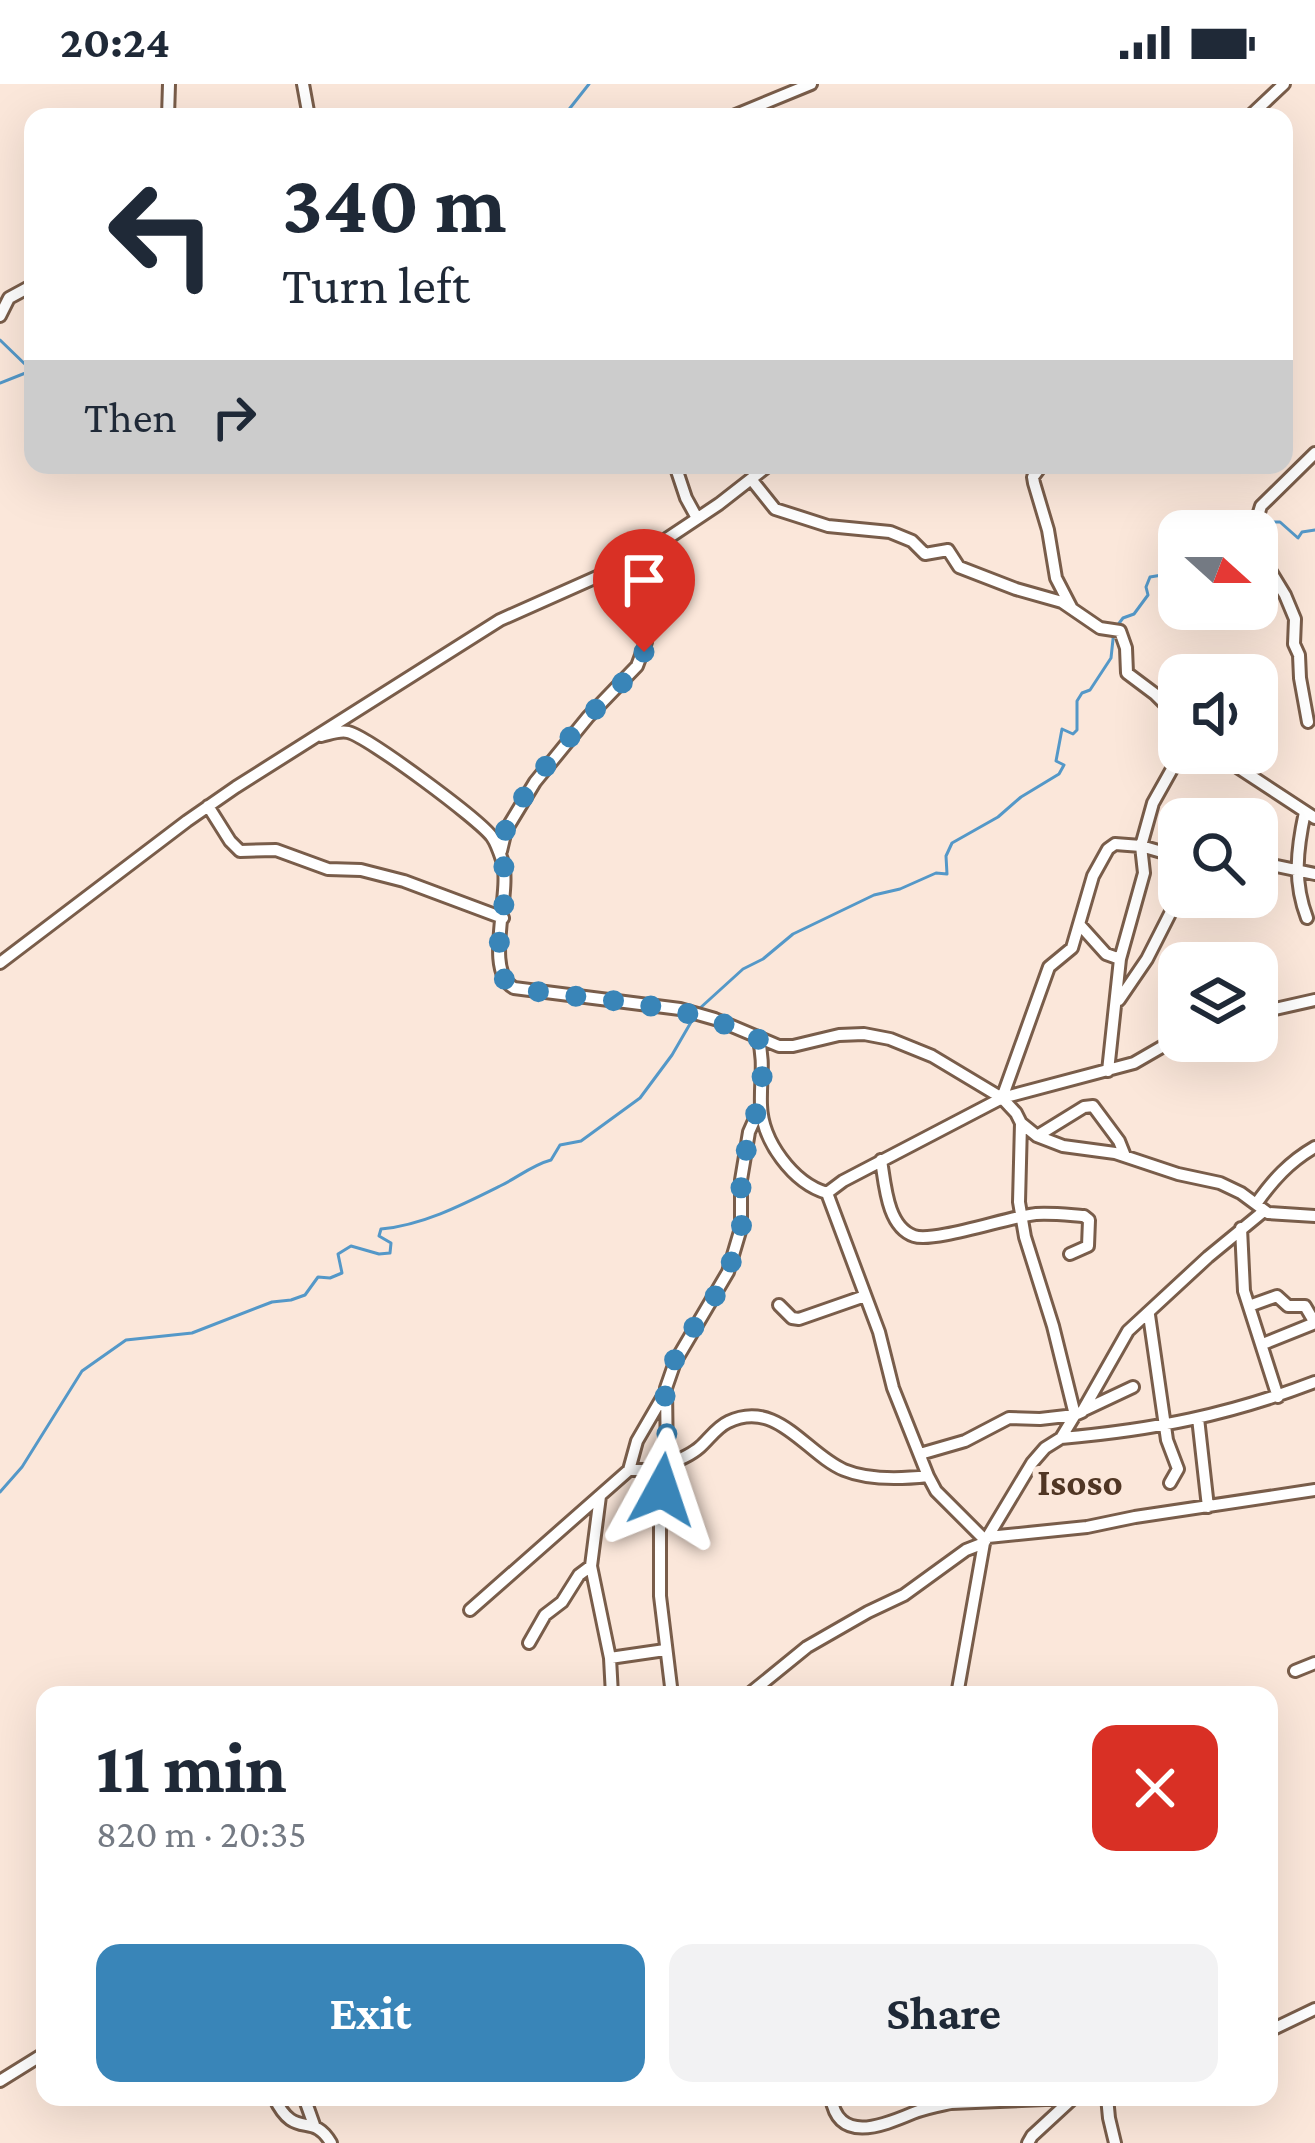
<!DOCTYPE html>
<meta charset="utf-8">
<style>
body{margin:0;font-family:"Crimson Pro",serif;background:#f2f2f3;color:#1f2937;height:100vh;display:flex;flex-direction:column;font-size:45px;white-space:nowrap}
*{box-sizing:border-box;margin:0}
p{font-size:39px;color:#747a83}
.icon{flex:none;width:66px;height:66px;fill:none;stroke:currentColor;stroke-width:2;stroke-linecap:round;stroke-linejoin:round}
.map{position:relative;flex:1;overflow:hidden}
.details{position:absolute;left:36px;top:1602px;width:1242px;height:420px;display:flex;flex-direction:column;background:#fff;border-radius:24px;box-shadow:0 12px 48px #0002}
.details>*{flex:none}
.guide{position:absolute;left:24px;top:24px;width:1269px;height:366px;border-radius:24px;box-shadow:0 12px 48px #0002;background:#fff;color:#1f2937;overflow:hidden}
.needle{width:78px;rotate:111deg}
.controls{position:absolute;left:1158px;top:426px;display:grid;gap:24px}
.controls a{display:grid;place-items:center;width:120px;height:120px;border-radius:24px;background:#fff;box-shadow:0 12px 48px #0002;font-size:60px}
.pin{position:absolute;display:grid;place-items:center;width:102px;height:102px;color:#fff;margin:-123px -51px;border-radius:50% 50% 50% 0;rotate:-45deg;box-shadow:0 0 12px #0007}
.pin .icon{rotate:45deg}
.me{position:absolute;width:132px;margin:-66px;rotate:5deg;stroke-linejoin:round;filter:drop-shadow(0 0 9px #0008)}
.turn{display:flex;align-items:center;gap:42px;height:252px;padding:0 60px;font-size:54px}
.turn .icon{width:156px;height:156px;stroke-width:2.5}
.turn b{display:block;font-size:84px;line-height:102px}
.then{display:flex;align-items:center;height:114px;padding:0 60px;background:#0003;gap:24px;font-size:45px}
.round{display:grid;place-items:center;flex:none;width:126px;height:126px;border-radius:24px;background:#f2f2f3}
.headline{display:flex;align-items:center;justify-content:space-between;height:204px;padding:0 60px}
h1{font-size:72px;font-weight:700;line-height:90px}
.button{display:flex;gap:24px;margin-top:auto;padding:24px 60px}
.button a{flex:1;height:138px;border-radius:24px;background:#3985b8;color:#fff;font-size:48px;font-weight:700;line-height:138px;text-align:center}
.button a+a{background:#f2f2f3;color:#1f2937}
.status{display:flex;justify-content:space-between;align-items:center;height:84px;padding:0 60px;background:#fff;direction:ltr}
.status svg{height:33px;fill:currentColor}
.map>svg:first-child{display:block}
</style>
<div class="status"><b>20:24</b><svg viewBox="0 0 49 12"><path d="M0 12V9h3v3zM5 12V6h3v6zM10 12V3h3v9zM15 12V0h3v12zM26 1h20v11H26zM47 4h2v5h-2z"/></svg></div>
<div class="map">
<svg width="1315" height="2059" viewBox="0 0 1315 2059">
<rect width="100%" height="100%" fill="#fbe7da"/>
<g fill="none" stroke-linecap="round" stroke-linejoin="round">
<path stroke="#5498c8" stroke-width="3" d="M563,33L589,0
M0,256L30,285
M0,299L33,286
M1260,463L1270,465L1269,438H1280L1298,454L1302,448L1315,446
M699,925L743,885L763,875L793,850L874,811L900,805L936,789L947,790L946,772L952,759L998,733L1021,713L1059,690L1064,681L1056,677L1062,645L1073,650L1077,646V617L1082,609L1090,606L1111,574L1114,546L1123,534L1134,530L1148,511L1146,503L1150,493L1174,489L1179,476
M0,1408L22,1383L82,1287L126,1256L192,1249L272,1218L291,1216L305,1211L318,1193L330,1194L342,1189L338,1170L351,1162L379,1170L390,1169L391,1159L379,1152L381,1145C423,1141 462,1121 500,1102C517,1094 532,1081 551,1076L560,1061L581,1057L640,1014L672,971L694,933"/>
<defs>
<path id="minor" d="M303,0L309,33
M168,33L169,0
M731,33L811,0
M1249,33L1284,0
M0,232L9,214L33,201
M675,381L686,414L697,434
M1042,381L1033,393L1034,399L1048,446L1056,494L1071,523
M751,395L775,425L828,442L890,448L912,457L925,470L948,466L959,483L1016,505L1062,518L1100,544L1120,547L1126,564L1127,589L1155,610L1179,634
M1257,457V435L1261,422L1315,369
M1257,465L1285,511L1295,535L1294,560L1299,571L1300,594L1308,638
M321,652C330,650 339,646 348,648C367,652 480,736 492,753C497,760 500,770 503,779C511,812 483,887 514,904L680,925L715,935L779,962H793L839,951L864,950L890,955L932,972L1002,1014L1016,1029L1021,1039L1019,1118L1025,1153L1053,1242L1075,1331L1040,1335L1009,1334L965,1357L920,1370
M1216,669L1315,734
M208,722L230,757L240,767L276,766L328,785L361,786L404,797L503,834
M1305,728C1297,765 1293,798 1307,834
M501,767L506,746L535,698L588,633L637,582L646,558L644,503L655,465
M1257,778L1315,790
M1079,840L1106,870L1120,875
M0,879L187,737L236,703L500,536L635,476L719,420L769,381
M1119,916L1147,875L1179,812
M1257,929L1315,916
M758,954C765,977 760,997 761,1021C762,1057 793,1099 827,1109
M1108,987L1120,875L1144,789L1141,762L1153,719L1181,669
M1002,1014L1049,883L1072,864L1093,792L1108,765L1115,760L1141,762L1179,773
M1021,1039L1037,1052L1063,1062L1115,1069L1178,1090L1220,1099L1241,1109L1268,1129L1315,1132
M1037,1052L1084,1023L1093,1022L1119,1057L1125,1072
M881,1076C885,1100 887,1143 914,1152C934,1159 1011,1132 1036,1130C1052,1129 1069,1131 1084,1132L1089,1136L1088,1162L1070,1170
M1256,1120C1273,1096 1289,1078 1315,1063
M1241,1144L1244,1207L1278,1313
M779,1221L792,1234L799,1235L865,1212
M1249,1222L1277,1212L1288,1222H1305L1315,1239
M1149,1231L1167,1356L1178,1385L1170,1399
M1263,1260L1315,1239
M1082,1327L1133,1303
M1198,1334L1208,1423
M1061,1354C1153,1346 1229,1331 1315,1298
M667,1381C679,1376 691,1371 700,1363C709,1355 717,1343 728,1338C777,1314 806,1370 844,1386C868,1396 902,1395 928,1392
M629,1386L637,1357L662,1314
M600,1412L591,1482L610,1574L612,1611
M988,1453L1087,1443L1135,1433L1315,1406
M985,1456L936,1407L928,1392L893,1304L879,1248L827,1109L843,1097L1002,1014L1134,979L1179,953
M470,1526L629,1386H665
M529,1559L545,1531L562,1518L579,1491L591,1482
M610,1574L665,1566
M1295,1587L1315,1579
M672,1611L660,1512V1435L667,1381L666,1304L675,1278L728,1188L741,1144V1096L749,1048L761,1021
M748,1611L807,1563L868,1528L904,1511L966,1466L984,1459L1032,1379L1045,1364L1061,1354L1075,1331L1082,1328L1128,1247L1208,1173L1264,1127
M957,1611L984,1459
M1269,1947L1315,1925
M0,1997L45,1969
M274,2013C295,2058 312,2026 331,2059
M304,2013L314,2041
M831,2013C838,2059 880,2043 913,2029C925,2024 937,2022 951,2019L1093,2013
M1107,2013L1109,2034L1115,2059
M1028,2059L1032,2052L1071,2016"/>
</defs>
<use href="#minor" stroke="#795d4a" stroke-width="16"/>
<use href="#minor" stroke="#fff" stroke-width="10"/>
</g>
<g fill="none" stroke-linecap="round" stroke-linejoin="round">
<path stroke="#3985b8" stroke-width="21" stroke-dasharray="0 37.8" d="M644,568C631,595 610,610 590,631C562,661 516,714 503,753C499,766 503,776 505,789C506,805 504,821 502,836C500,858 491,891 514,904C599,918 678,916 758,954C772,1004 748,1041 742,1090C739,1108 744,1127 741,1145C738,1160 732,1176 727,1190C710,1229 672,1261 666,1304C662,1328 670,1354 667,1379C666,1387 664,1397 662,1406"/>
</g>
<g text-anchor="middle" stroke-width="12" stroke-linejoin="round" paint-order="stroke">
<g font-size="39" font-weight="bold" fill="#503624" stroke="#fbe7da">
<text x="1080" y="1411">Isoso</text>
</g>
</g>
</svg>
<div class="controls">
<a><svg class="needle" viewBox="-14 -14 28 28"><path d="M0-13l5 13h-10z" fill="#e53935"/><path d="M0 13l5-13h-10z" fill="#747a83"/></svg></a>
<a><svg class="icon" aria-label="sound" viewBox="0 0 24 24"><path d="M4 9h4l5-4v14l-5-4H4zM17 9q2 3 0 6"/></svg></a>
<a><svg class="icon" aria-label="search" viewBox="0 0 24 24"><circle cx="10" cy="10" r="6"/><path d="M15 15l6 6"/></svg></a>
<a><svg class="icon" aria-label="layers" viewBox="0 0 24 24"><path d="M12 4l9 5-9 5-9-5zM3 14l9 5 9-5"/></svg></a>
</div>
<div class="pin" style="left:644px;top:568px;background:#d93025"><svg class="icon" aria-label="arrive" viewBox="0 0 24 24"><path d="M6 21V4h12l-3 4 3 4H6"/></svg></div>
<svg class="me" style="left:662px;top:1406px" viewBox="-20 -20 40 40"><path d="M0-17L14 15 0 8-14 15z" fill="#3985b8" stroke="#fff" stroke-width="4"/></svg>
<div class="guide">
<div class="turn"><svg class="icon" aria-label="left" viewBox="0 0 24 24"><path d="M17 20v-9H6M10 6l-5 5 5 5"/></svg><div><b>340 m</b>Turn left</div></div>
<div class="then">Then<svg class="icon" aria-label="right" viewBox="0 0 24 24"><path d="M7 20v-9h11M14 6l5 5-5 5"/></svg></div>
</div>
<section class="details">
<div class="headline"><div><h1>11 min</h1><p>820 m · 20:35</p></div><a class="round" style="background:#d93025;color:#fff"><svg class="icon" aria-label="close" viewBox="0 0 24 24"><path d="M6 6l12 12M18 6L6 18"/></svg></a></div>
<div class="button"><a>Exit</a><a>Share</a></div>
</section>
</div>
